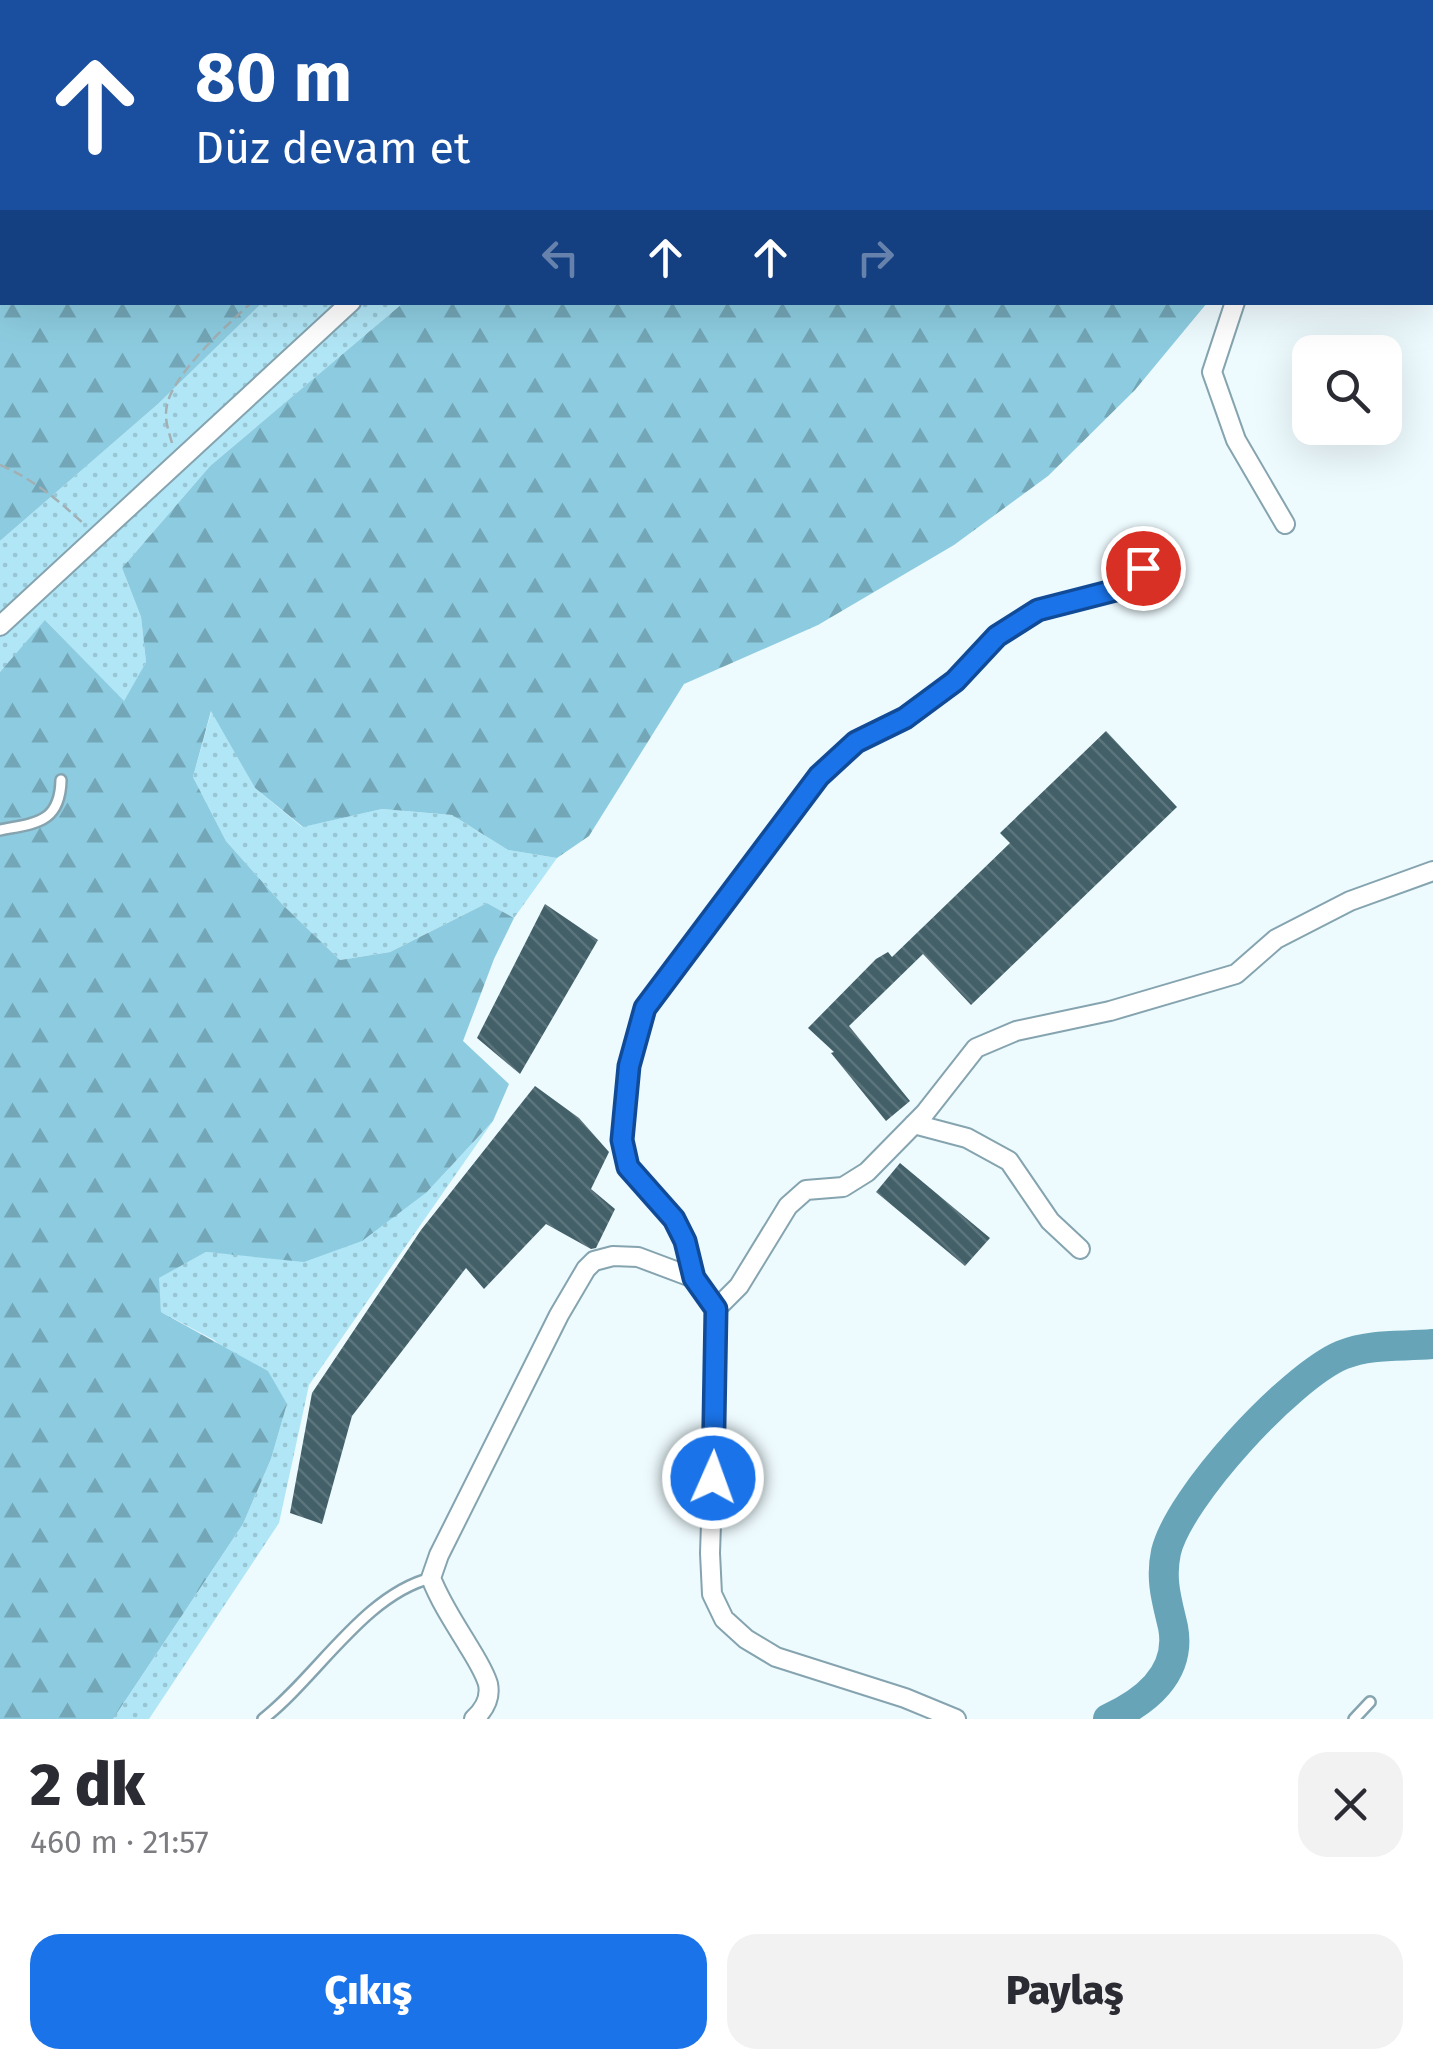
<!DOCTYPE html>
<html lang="tr">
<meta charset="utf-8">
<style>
body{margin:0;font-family:"Fira Sans",sans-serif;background:#f2f2f3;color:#2b2b33;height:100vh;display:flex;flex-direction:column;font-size:38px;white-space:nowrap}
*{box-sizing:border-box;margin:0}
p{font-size:32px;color:#7c7c81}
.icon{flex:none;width:55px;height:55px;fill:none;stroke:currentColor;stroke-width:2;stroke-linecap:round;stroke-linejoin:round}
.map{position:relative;height:1719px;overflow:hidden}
.side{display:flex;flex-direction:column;background:#fff;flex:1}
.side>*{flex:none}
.hud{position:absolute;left:0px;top:0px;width:1435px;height:305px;box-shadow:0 10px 40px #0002;background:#1a4fa0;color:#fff;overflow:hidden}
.controls{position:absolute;left:1292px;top:335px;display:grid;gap:20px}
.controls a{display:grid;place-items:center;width:110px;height:110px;border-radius:20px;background:#fff;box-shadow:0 10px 40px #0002;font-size:50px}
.pin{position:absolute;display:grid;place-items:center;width:85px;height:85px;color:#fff;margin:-42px;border:5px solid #fff;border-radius:50%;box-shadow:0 2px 10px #0007}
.me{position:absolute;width:110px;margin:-55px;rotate:2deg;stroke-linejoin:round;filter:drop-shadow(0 0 8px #0008)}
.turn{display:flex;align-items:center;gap:35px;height:210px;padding:0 30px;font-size:45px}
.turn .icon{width:130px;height:130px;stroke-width:2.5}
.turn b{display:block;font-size:70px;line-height:85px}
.lanes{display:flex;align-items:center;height:95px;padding:0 30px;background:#0003;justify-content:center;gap:50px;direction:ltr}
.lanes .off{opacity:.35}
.round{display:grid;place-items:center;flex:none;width:105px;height:105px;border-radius:30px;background:#f2f2f3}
.head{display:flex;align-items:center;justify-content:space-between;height:170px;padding:0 30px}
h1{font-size:60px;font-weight:800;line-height:75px}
.button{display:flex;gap:20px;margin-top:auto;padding:20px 30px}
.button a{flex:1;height:115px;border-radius:30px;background:#1a73e8;color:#fff;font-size:40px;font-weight:800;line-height:115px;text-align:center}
.button a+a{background:#f2f2f3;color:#2b2b33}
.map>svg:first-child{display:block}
</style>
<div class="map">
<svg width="1433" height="1719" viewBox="0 0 1433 1719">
<defs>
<pattern id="grass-dots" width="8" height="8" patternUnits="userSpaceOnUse" patternTransform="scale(2.5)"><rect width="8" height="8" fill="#b1e6f7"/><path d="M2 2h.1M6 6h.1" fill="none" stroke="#98c6d4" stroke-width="1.8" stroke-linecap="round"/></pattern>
<pattern id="forest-firs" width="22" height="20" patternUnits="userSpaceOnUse" patternTransform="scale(2.5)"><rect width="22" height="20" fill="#8dcce0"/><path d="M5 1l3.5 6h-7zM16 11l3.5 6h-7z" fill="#73a6b6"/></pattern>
<pattern id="building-back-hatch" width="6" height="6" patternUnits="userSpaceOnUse" patternTransform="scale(2.5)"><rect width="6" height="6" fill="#436069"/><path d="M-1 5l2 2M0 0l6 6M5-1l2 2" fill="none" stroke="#5c747b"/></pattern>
</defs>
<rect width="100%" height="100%" fill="#edfafe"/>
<path fill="url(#grass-dots)" d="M262,303H403L210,466L122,568L141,617L146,662L124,702L46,621L0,672V541L158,404Z
M212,709L255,788L302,827L382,809L452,815L508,850L557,858L514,918L487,903L390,952L340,960L283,905L226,841L193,777Z
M493,1121L309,1385L279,1523L149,1719H113L243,1524L271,1459L287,1404L214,1340L161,1312L158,1278L206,1252L246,1255L427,1192Z"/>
<path fill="url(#forest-firs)" d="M0,0H569L567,2H2V302L262,303L158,404L0,541Z
M725,0H1433V145L1432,2H722Z
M403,303H1207L1135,390L1048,476L954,545L818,625L684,684L589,836L557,858L508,850L452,815L382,809L303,827L255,788L211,711L193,777L226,841L283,905L340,960L390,952L487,903L514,918L494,959L463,1041L509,1084L493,1121L427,1192L362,1241L304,1262L206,1252L159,1278L161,1312L268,1371L287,1404L271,1459L243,1524L113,1719H0V672L45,620L124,701L146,662L141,617L122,568L210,466Z"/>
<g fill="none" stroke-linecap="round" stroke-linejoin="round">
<path stroke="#67a4b8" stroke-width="30" d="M1108,1719C1145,1702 1182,1674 1173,1627C1167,1601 1160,1580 1166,1552C1179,1497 1290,1377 1342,1355C1372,1343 1402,1347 1433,1344"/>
</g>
<path fill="url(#building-back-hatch)" d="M1106,731L1177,807L971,1005L923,954L849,1026L910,1101L886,1121L831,1053L834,1052L808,1028L876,959L888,952L892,957L1010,843L1000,833Z
M545,904L598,940L520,1074L477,1038Z
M535,1086L579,1118L609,1152L591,1189L615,1209L596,1248L591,1249L546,1224L484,1289L466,1268L352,1416L322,1524L290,1513L312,1393L421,1230Z
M900,1163L990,1238L965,1266L876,1192Z"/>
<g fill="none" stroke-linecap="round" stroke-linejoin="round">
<defs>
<path id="service" d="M0,830C36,823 60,823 61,780
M263,1719C317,1677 364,1595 431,1578
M1354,1719L1370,1702"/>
<path id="minor" d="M684,2L687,0
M1432,162H1433
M1235,302L1212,372L1236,440L1285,524
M0,626L351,302
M914,1124L967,1138L1009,1161L1050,1221L1080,1249
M694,1278L685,1241L674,1219L628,1167L622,1140L629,1066L645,1008L819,777L856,741L905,718L955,681L997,637L1038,611L1116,590L1143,568
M716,1309L739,1286L788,1206L806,1190L843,1187L867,1172L925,1113L976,1048L1016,1031L1110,1011L1236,974L1276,939L1350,901L1433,871
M474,1719C484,1710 491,1699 488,1684C484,1670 473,1654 466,1642C453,1621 440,1601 431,1578L439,1555L559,1315L586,1269L594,1261L613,1256L638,1257L694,1278L716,1309V1374L710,1553L712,1594L724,1619L746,1639L776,1657L905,1698L956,1719"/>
</defs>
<use href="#service" stroke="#85a4af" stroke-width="14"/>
<use href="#minor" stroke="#85a4af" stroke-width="22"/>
<path stroke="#a2afb3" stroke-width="2.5" stroke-dasharray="10 5" stroke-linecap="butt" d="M252,0L253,2
M300,0L301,2
M556,0V2
M0,87L2,86
M172,443C168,429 164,419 167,405C173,374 228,324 252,302
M0,465C33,479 58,500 84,524"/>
<use href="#service" stroke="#fff" stroke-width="9"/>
<use href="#minor" stroke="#fff" stroke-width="18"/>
</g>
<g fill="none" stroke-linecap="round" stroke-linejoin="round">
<defs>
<path id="route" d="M713,1478L716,1309L694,1278L685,1241L674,1219L628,1167L622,1140L629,1066L645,1008L819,776L856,742L905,718L955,681L997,636L1038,610L1116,590L1143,568"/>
</defs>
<use href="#route" stroke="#114b97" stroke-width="25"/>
<use href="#route" stroke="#1a73e8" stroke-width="18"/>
</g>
</svg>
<div class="controls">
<a><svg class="icon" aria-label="search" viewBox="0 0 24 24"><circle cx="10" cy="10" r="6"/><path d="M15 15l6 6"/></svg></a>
</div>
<div class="pin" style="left:1143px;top:568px;background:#d93025"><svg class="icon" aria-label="arrive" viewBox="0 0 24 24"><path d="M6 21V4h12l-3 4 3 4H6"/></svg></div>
<svg class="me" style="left:713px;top:1478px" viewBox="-20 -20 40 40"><circle r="17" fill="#1a73e8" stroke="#fff" stroke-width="3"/><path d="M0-11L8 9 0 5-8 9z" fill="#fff"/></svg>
<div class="hud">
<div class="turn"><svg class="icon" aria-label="ahead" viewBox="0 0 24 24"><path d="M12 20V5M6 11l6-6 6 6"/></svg><div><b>80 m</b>Düz devam et</div></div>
<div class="lanes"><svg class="icon off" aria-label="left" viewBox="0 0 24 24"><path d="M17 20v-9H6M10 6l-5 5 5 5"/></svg><svg class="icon" aria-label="ahead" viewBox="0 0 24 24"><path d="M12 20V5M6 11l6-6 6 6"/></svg><svg class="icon" aria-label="ahead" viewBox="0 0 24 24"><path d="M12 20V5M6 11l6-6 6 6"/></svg><svg class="icon off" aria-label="right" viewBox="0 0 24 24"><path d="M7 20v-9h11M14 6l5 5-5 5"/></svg></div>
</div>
</div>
<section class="side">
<div class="head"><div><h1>2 dk</h1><p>460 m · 21:57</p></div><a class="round"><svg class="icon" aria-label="close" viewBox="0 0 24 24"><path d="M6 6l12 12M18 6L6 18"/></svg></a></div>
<div class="button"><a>Çıkış</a><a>Paylaş</a></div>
</section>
